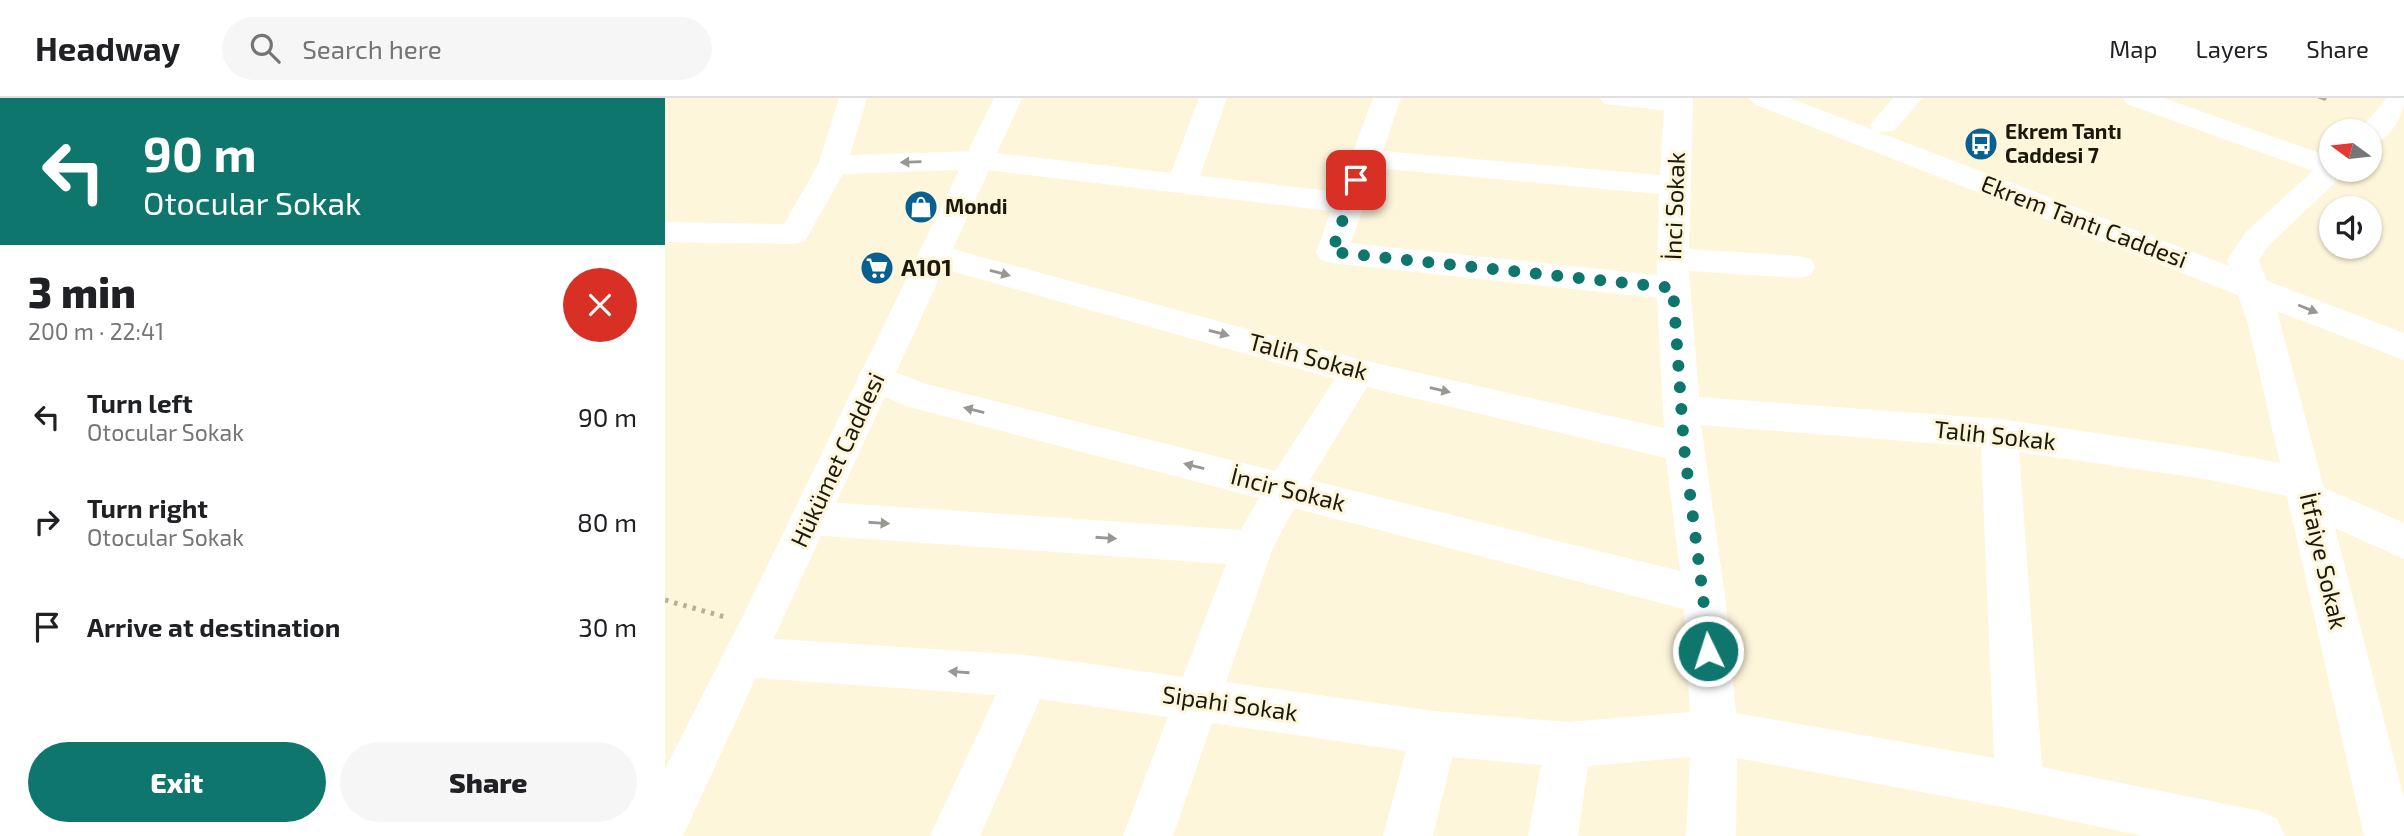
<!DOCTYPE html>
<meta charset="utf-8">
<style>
body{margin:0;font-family:"Exo 2",sans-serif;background:#f6f6f6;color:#202124;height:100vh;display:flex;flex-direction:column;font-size:26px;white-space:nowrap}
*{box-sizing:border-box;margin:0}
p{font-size:23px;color:#757577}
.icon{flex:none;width:38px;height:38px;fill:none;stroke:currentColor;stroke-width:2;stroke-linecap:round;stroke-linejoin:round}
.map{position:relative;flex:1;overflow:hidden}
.panel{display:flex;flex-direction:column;background:#fff;width:665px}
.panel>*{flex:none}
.hud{background:#0f766e;color:#fff;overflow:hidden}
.needle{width:46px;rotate:285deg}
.tools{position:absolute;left:1654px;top:21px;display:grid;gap:14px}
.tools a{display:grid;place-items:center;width:63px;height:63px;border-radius:50%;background:#fff;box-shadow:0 2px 5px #0004;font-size:35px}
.pin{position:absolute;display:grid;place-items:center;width:60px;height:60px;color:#fff;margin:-30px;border-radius:14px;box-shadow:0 4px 10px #0006}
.me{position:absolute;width:77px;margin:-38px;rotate:356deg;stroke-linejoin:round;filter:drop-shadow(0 0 5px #0008)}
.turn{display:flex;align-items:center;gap:24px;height:147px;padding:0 28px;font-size:32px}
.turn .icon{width:91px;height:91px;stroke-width:2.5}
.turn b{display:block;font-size:49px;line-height:60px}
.round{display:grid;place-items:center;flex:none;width:74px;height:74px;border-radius:37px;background:#f6f6f6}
.overview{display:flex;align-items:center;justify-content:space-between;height:119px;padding:0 28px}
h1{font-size:42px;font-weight:800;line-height:52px}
.button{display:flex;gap:14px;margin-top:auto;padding:14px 28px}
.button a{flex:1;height:80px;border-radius:42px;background:#0f766e;color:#fff;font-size:28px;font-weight:800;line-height:80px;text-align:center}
.button a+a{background:#f6f6f6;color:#202124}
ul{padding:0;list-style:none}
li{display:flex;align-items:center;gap:21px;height:105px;padding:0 28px}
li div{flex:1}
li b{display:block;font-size:26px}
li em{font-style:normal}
header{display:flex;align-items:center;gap:42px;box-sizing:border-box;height:98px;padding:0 35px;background:#fff;border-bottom:2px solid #e0e0e0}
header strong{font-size:33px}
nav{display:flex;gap:38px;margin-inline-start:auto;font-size:24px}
.search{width:490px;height:63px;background:#f6f6f6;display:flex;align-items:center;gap:18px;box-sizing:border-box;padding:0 24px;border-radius:38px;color:#757577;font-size:26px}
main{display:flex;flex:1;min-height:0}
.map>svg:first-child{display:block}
</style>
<header>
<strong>Headway</strong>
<div class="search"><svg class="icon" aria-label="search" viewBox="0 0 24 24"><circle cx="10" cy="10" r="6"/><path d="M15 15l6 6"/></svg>Search here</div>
<nav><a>Map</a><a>Layers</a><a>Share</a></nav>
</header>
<main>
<section class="panel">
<div class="hud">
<div class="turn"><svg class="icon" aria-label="left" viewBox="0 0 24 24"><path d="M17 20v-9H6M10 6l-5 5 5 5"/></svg><div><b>90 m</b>Otocular Sokak</div></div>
</div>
<div class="overview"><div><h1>3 min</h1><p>200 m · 22:41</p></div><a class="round" style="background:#d93025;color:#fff"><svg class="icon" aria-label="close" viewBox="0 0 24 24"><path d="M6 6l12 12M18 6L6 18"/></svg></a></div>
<ul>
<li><svg class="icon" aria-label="left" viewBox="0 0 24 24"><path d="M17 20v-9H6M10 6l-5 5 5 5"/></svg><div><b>Turn left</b><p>Otocular Sokak</p></div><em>90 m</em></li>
<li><svg class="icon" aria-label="right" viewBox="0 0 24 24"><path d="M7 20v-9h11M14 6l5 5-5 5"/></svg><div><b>Turn right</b><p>Otocular Sokak</p></div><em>80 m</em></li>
<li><svg class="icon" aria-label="arrive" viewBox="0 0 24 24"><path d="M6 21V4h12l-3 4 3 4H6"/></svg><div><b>Arrive at destination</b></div><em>30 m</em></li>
</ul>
<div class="button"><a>Exit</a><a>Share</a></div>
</section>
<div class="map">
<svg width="1739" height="738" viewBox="0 0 1739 738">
<rect width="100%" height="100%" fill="#fef6db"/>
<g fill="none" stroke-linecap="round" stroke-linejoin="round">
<path stroke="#b6af99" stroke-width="5" stroke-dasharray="3.5 6" stroke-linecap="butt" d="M0,502L60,519"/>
<path fill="#fff" fill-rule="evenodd" d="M174,0H202L185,57L314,53L506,75L534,0H562L535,78L673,94L708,0H736L718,53L995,77L999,12L939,6L935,0H1028L1024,151L1134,158L1146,161L1150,169L1146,177L1134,180L1024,173L1034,299L1334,321L1541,351L1615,365L1583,226L1573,197L1089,6L1085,0H1124L1209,32L1205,27L1228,0H1257L1229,33L1213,34L1564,168L1562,162L1581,134L1648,73L1462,6L1458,0H1498L1666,59V72H1682L1677,78L1603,148L1594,162L1602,183L1739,235V262L1612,213L1659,390L1739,425V461L1670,430L1739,700V738H1699L1622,398L1541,381L1354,354L1377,669L1595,713L1612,721L1620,738H1478L1354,712L1072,660L1071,738H1021L1025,659L923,668L913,738H863L876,667L787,659L768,738H718L741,653L547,625L508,738H458L503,619L375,601L315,738H265L331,597L80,579L64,573L58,559L64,545L80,539L362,557L518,579L561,466L146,437L132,432L126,420L132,408L146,403L576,432L594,400L241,308L197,289L192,280L197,271L210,267L261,286L610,373L670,281L258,165L253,157L258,149L269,146L693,261L999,330L992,200L667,165L656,162L651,154L666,113L314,71L178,76L140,143L129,146L0,144V124L119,126L153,67ZM712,70L994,96L992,177L686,145ZM702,289L1001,360L1015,473L645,382ZM1036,327L1316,349L1329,660L1071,615L1060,498ZM629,410L1019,511L1025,614L903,624L769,613L561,584L607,452Z
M1722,0H1739C1739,19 1724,43 1704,47V33H1694Z"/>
<path fill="#fff" fill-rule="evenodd" d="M329,0H357L18,738H0V671L80,514Z"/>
</g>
<path fill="#b5ab90" d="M1652,0H1662L1660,3Z"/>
<defs><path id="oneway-solid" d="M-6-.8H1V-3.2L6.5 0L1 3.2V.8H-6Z" transform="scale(1.75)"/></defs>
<g fill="#999792">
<use href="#oneway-solid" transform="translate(246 64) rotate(178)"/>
<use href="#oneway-solid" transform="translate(335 175) rotate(15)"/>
<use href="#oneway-solid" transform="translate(1643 211) rotate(22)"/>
<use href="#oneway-solid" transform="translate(554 235) rotate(15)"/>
<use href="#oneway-solid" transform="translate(775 292) rotate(13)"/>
<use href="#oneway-solid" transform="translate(309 312) rotate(-166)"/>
<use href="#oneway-solid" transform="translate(529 368) rotate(-166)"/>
<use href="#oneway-solid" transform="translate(214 425) rotate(4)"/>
<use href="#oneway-solid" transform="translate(441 440) rotate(4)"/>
<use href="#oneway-solid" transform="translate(294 574) rotate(-176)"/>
</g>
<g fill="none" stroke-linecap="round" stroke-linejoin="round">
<path stroke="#0f766e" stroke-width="12" stroke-dasharray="0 21.6" d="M691,82L667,154L1008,190L1019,349L1038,498L1043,553"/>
</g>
<defs>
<symbol id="bus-disc" viewBox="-11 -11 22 22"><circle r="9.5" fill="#086091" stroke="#fef6db"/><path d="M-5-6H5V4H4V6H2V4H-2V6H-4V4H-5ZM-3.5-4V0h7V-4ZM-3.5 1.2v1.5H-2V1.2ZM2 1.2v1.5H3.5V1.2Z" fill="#fff"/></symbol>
<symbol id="shop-disc" viewBox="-11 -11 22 22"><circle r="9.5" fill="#086091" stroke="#fef6db"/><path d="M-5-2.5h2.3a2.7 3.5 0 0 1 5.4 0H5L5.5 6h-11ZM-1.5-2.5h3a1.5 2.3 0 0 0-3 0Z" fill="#fff"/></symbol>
<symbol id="supermarket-disc" viewBox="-11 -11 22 22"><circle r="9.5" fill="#086091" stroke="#fef6db"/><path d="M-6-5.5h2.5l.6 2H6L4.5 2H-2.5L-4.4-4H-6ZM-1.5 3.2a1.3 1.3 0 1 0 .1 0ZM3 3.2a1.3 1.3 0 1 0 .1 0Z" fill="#fff"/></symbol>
</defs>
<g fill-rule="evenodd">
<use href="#bus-disc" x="1297" y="27" width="38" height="38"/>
<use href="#shop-disc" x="237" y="90" width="38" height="38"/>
<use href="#supermarket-disc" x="193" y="151" width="38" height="38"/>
</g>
<g text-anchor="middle" stroke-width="6" stroke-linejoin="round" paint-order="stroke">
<g font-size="21" font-weight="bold" fill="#1c180c" stroke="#fef6db" text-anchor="start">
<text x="1340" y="41">Ekrem Tantı<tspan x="1340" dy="24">Caddesi 7</tspan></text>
<text x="280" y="116">Mondi</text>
</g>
<g font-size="24" fill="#1c180c" stroke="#fef6db">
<text transform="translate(1010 108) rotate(-88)" y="8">İnci Sokak</text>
<text transform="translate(1419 124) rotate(21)" y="8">Ekrem Tantı Caddesi</text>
<text transform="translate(643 259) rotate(15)" y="8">Talih Sokak</text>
<text transform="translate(1330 338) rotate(6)" y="8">Talih Sokak</text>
<text transform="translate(173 362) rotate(-65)" y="8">Hükümet Caddesi</text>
<text transform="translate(623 392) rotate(14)" y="8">İncir Sokak</text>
<text transform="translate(1658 463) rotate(77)" y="8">İtfaiye Sokak</text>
<text transform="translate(565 606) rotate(8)" y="8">Sipahi Sokak</text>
</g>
<g font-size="24" font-weight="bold" fill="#1c180c" stroke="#fef6db" text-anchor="start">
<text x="236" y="178">A101</text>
</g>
</g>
</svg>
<div class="tools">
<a><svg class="needle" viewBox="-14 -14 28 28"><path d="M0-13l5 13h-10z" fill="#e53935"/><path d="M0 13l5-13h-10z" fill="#757577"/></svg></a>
<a><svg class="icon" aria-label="sound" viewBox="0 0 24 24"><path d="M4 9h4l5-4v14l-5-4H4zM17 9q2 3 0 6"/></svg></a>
</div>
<div class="pin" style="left:691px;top:82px;background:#d93025"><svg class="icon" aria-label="arrive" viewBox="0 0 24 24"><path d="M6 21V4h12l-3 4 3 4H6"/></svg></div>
<svg class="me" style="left:1043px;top:553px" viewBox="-20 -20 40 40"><circle r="17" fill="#0f766e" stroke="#fff" stroke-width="3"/><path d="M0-11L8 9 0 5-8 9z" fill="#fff"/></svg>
</div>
</main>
